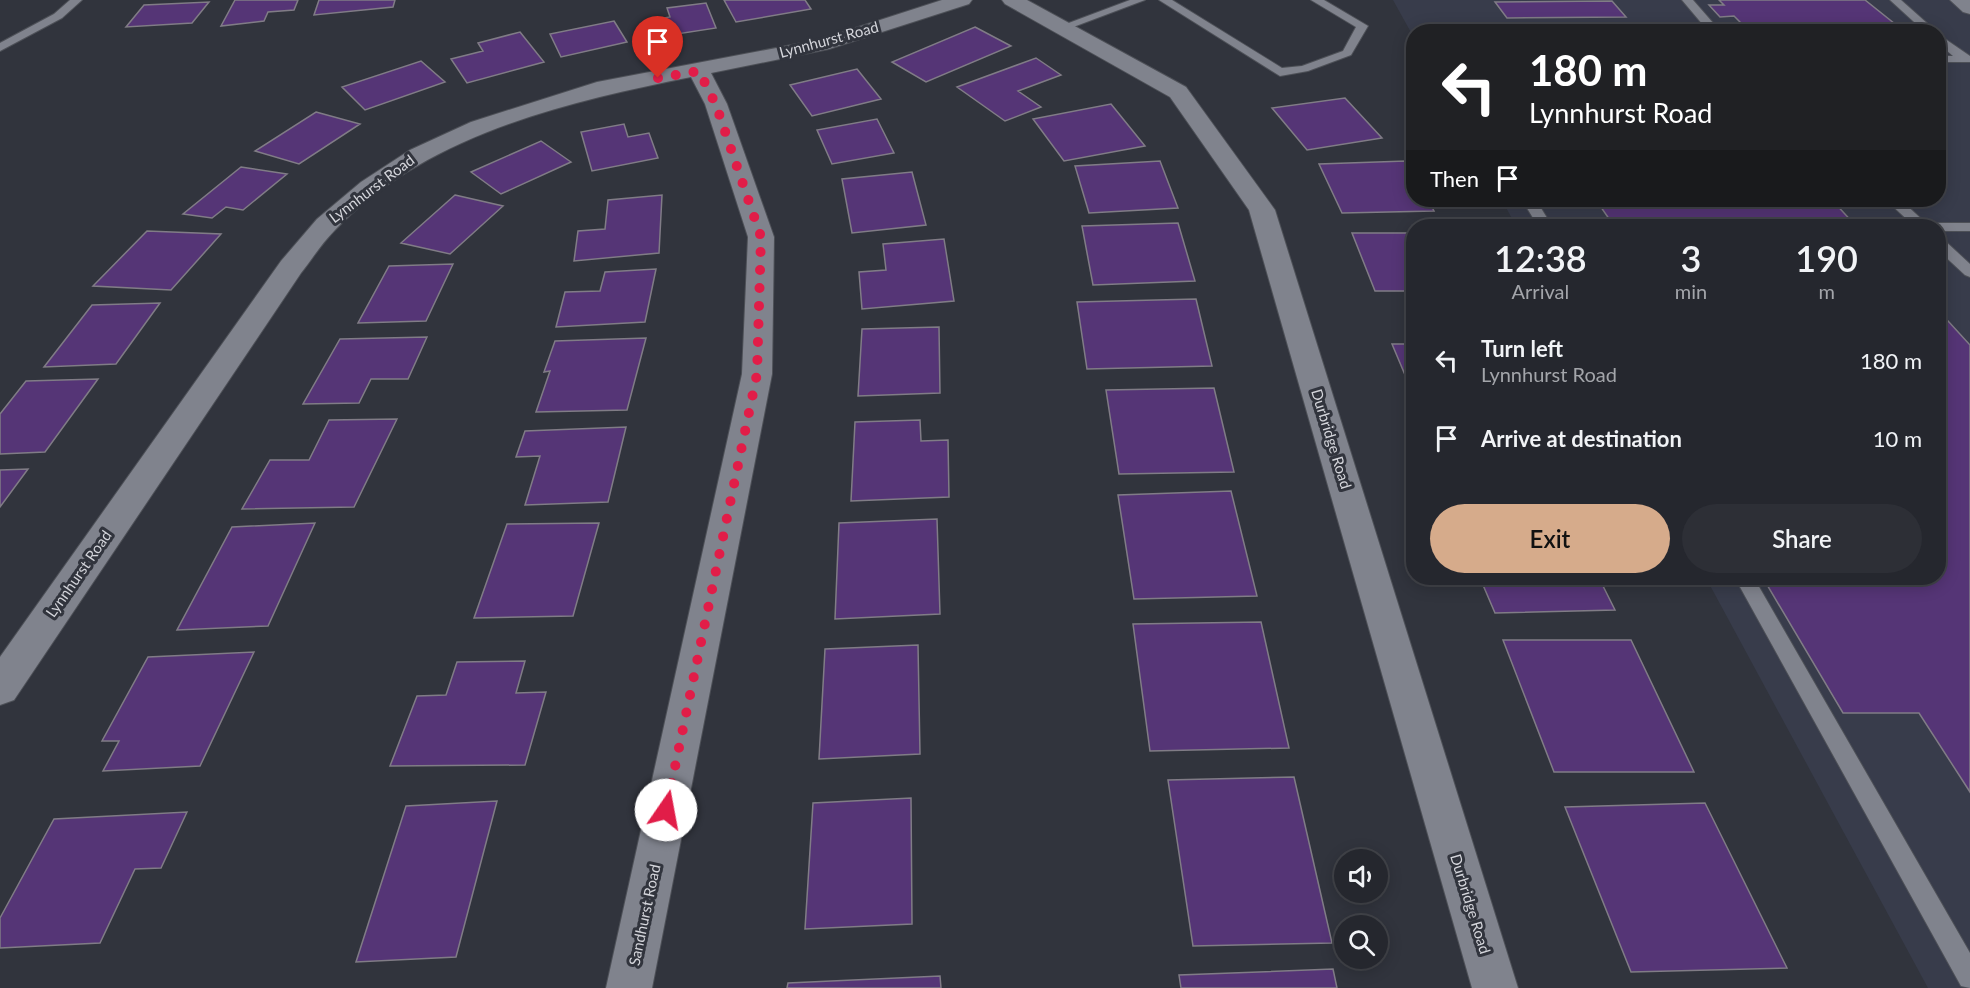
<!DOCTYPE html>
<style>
body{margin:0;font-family:Lato,sans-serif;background:#2d2f36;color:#f1f3f6;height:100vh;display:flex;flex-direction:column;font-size:22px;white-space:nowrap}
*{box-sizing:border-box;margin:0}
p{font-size:20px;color:#a3a5aa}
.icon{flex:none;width:33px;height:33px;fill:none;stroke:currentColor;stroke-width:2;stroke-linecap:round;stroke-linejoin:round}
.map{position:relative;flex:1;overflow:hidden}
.panel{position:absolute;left:1406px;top:219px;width:540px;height:366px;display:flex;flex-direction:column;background:#25272e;border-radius:24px;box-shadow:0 3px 15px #0003,0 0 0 2px #42444a}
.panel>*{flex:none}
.guide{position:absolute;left:1406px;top:24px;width:540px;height:183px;border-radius:24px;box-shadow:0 3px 15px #0003,0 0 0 2px #42444a;background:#202124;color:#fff;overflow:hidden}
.controls{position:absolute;left:1334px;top:849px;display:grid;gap:12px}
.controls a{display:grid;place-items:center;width:54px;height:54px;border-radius:50%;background:#25272e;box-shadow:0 3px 15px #0003,0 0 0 2px #42444a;font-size:30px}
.pin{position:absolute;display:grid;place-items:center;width:51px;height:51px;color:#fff;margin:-62px -26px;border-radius:50% 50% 50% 0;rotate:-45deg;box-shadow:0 0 6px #0007}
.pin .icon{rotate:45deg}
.me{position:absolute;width:66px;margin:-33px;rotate:12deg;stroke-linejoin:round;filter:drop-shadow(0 0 4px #0008)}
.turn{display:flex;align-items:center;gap:21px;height:126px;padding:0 24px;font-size:27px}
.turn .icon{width:78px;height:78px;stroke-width:2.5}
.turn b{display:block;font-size:42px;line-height:51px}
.then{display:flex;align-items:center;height:57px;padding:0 24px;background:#0003;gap:12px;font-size:22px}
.eta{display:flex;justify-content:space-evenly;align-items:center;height:102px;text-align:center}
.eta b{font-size:36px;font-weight:600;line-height:42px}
.cta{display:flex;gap:12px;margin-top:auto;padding:12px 24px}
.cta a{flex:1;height:69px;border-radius:36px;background:#d6ab8b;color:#111;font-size:24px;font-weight:600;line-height:69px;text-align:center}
.cta a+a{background:#2d2f36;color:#f1f3f6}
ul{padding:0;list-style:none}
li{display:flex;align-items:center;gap:18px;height:78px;padding:0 24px}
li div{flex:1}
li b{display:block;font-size:22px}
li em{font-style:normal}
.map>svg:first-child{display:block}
</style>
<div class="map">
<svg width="1970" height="988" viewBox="0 0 1970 988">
<rect width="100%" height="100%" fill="#31343d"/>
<path fill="#383c4b" d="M1393,0H1970V988H1928L1706,578H1938V226H1516L1502,200H1938V32H1413V36Z"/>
<path fill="#553576" stroke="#807c86" stroke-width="1.5" d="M235,0H298L294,10L268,12L264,21L221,26Z
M319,0H395L393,7L314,15Z
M724,0H805L811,9L736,22Z
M1719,0H1865L1905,32H1750L1734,16L1720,17L1709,5H1724Z
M1612,1L1626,17L1507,18L1495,2Z
M209,2L192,23L126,27L144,5Z
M706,3L716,28L651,38L646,21L670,17L667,8Z
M614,21L627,42L561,57L550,34Z
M975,27L1011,46L926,82L892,62Z
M520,32L544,62L467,83L451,59L483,51L478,43Z
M1036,58L1061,75L1018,91L1041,107L1005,121L957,87Z
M421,61L445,82L365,110L342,87Z
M857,69L881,99L812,116L790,85Z
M1345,98L1382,138L1307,150L1272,108Z
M1111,104L1145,146L1064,161L1033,119Z
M316,112L360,124L299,164L255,151Z
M877,119L894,153L832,164L817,130Z
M624,124L628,137L649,133L658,158L592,171L581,132Z
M541,141L571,162L501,194L471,172Z
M1160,161L1178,208L1089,213L1075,166Z
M1406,161L1413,174V200H1428L1434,211L1342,213L1319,164Z
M241,167L287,174L243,210L226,207L212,218L183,214Z
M912,172L926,225L852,233L842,179Z
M455,195L503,206L450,254L401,243Z
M662,195L659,253L574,261L578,231L605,229L608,200Z
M1596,200H1832L1856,226H1614Z
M1178,223L1195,281L1093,285L1082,226Z
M147,231L221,234L171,290L93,286Z
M1352,233H1413V291H1375Z
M944,239L954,301L862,309L859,272L886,270L883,244Z
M453,264L426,321L358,323L389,266Z
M656,269L645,322L556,327L565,292L600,291L605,272Z
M1196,299L1212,366L1087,369L1077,302Z
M160,303L116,364L44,367L92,305Z
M1938,310L1970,345V792L1919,713H1843L1763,578H1938Z
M939,327L940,393L858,396L862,329Z
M427,337L408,379H371L359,403L303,404L340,339Z
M646,338L627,410L536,412L550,371L544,372L555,341Z
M1392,344H1413V382H1408Z
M98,379L45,452L0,454V414L26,381Z
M1214,388L1234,472L1119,474L1106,390Z
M397,419L354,507L242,509L270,460H309L329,420Z
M920,420L921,441L948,440L949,497L851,501L855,422Z
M626,427L608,502L525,505L540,456L516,457L525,431Z
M28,469L0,507V470Z
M1231,491L1257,596L1134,599L1118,495Z
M937,519L940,614L835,619L839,523Z
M315,523L268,626L177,630L232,527Z
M599,523L573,616L474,618L507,524Z
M1480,578H1599L1615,610L1495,613Z
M1261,622L1289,748L1150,751L1133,624Z
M1503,640H1631L1694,772H1554Z
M918,645L920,754L819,759L825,649Z
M254,652L200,766L103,771L119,741H102L148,657Z
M525,661L516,693L546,692L525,765L390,766L417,696L446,695L457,662Z
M1294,777L1332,943L1193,946L1168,780Z
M911,798L912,924L805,929L813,803Z
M497,801L456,957L356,962L406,806Z
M1705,803L1787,968L1631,972L1565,807Z
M187,812L161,868L135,869L100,943L0,948V918L54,819Z
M1333,969L1337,988H1181L1179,975Z
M940,976L941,988H787L788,983Z"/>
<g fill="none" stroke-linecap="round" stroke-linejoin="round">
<defs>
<path id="lane" d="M70,0H82L62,18L0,51V43L54,14Z
M1130,0H1145L1068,29H1060L1058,27Z
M1159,0H1172L1282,68L1302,66L1343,51L1356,27L1311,0H1324L1368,26L1351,55L1308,71L1280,76Z
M1682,0H1693L1721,32H1709Z
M1890,0H1901L1937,32H1925Z
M1938,34L1970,56V62H1938V56H1953L1938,43Z
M1522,200H1536L1552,226H1538Z
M1886,200H1901L1929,226H1914Z
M1938,223H1970V231H1938V226H1931Z
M1938,238L1943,239L1970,264V277L1965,275L1938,250Z
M1735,578H1754L1970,953V988L1961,986Z"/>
<path id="street" d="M942,0H972L969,4L829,49L711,73L727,104L774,237L772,374L652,988H606L742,374L748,237L705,104L691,77C567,102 426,134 335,230C322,243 312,259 301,273L14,700L0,705V657L281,261L317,219L361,182L410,150L471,122L597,82L818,40Z
M1002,0H1027L1186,87L1275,210L1518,988H1472L1249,210L1170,97L1005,4Z
M1950,0H1970V14L1963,12Z"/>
</defs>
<use href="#lane" stroke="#4d5057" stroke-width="2"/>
<use href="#street" stroke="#4d5057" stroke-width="2"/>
<use href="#lane" fill="#80838d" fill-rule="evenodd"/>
<use href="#street" fill="#80838d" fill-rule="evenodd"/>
</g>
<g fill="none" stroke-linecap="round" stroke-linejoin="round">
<path stroke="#e11d48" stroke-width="10" stroke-dasharray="0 18" d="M658,78L699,71L716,105L761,237L757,374L666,810"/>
</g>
<g text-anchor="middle" stroke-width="6" stroke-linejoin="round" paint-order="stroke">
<g font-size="15" fill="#d4d5db" stroke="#31343d">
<text transform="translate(829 40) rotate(-15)" y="5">Lynnhurst Road</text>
<text transform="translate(372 189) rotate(-37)" y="5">Lynnhurst Road</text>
<text transform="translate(1331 439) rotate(73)" y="5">Durbridge Road</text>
<text transform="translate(79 574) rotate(-55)" y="5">Lynnhurst Road</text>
<text transform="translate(1470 904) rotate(73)" y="5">Durbridge Road</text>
<text transform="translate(645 915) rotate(-78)" y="5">Sandhurst Road</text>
</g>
</g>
</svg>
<div class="controls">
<a><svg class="icon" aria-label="sound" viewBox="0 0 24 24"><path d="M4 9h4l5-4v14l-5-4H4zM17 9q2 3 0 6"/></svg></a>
<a><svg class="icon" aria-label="search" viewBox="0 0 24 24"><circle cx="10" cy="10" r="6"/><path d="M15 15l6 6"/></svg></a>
</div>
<div class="pin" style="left:658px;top:78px;background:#d93025"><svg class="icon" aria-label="arrive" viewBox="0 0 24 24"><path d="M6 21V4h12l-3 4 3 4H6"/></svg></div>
<svg class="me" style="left:666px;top:810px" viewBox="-20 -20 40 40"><circle r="19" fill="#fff"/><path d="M0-13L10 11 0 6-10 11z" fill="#e11d48"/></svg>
<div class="guide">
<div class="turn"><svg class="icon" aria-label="left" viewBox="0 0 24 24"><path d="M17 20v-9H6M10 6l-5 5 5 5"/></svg><div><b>180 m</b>Lynnhurst Road</div></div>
<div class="then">Then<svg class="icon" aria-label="arrive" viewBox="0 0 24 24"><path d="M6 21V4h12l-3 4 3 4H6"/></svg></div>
</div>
<section class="panel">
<div class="eta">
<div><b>12:38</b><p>Arrival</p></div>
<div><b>3</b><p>min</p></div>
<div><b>190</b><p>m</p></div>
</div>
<ul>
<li><svg class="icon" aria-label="left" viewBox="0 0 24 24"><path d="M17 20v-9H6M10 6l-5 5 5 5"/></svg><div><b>Turn left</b><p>Lynnhurst Road</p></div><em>180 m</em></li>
<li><svg class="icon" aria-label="arrive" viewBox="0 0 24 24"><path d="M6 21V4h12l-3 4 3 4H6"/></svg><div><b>Arrive at destination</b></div><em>10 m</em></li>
</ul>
<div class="cta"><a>Exit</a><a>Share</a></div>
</section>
</div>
